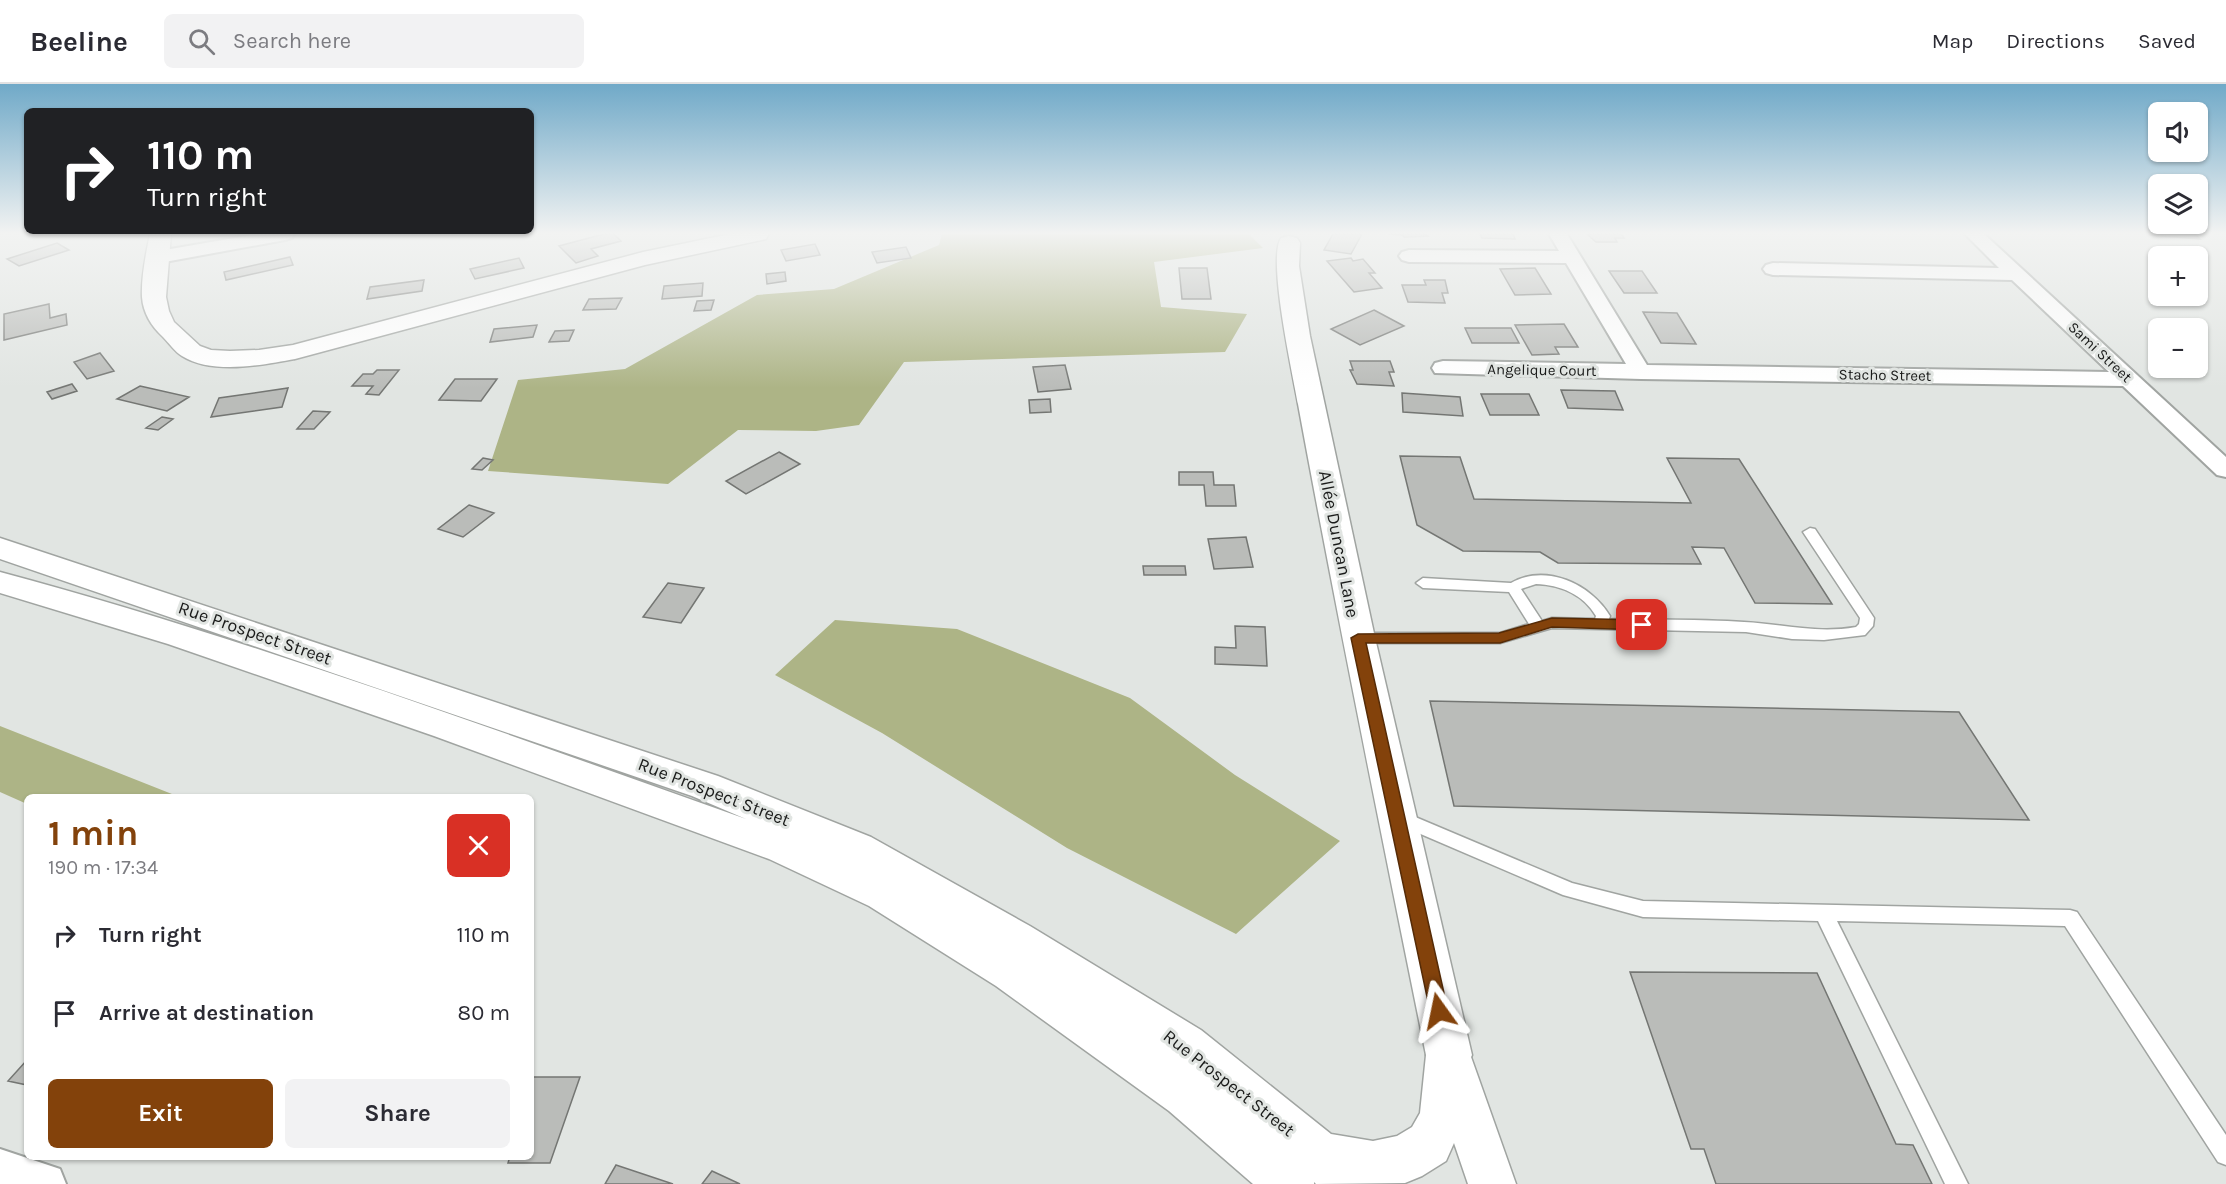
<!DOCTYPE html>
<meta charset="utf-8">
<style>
body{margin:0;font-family:Karla,sans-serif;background:#f2f2f3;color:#2b2b33;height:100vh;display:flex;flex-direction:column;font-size:22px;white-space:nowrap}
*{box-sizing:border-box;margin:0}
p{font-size:20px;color:#7c7c81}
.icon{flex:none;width:33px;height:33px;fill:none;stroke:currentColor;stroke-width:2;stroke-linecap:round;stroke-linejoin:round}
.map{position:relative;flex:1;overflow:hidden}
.drawer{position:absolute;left:24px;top:710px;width:510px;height:366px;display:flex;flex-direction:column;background:#fff;border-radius:9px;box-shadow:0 2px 4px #0004}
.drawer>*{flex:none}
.guide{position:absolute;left:24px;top:24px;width:510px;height:126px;border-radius:9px;box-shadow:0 2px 4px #0004;background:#202124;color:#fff;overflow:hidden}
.tools{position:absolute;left:2148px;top:18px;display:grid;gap:12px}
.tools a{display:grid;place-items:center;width:60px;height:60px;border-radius:9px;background:#fff;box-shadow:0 2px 4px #0004;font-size:30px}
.pin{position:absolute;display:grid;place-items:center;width:51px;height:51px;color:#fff;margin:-26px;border-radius:12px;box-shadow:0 3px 9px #0006}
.me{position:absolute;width:66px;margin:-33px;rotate:348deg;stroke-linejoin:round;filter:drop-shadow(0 0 4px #0008)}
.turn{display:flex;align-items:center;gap:21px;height:126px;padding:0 24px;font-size:27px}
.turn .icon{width:78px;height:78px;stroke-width:2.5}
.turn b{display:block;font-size:42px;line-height:51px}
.round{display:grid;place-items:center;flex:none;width:63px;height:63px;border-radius:9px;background:#f2f2f3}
.overview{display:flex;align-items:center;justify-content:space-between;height:102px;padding:0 24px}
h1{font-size:36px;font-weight:700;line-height:45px;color:#83420b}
.action{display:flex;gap:12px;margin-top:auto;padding:12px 24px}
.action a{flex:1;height:69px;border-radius:9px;background:#83420b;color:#fff;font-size:24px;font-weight:700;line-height:69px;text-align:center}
.action a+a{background:#f2f2f3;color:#2b2b33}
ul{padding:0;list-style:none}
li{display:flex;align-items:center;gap:18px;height:78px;padding:0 24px}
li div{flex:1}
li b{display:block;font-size:22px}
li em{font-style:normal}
header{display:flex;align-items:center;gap:36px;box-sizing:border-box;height:84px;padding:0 30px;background:#fff;border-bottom:2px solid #e1e1e2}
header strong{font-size:28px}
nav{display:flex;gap:33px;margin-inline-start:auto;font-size:21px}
.search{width:420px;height:54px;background:#f2f2f3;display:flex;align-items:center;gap:15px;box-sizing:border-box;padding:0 21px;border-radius:9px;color:#7c7c81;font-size:22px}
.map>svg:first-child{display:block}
</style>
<header>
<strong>Beeline</strong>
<div class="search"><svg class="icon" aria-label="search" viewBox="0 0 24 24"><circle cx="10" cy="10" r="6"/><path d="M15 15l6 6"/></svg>Search here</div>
<nav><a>Map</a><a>Directions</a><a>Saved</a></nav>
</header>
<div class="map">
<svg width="2226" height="1100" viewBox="0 0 2226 1100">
<rect width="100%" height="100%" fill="#e1e5e2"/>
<path fill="#adb486" d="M942,150H1249L1263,164L1154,178L1161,223L1247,230L1225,268L904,278L859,341L816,347L738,346L668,400L488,387L518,296L625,285L757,211L834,205L939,161Z
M835,536L957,545L1130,614L1235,691L1340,757L1236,850L1067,764L882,649L775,591Z
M0,642L177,712H27V720L0,708Z"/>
<path fill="#babcb9" stroke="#747673" stroke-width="1.5" d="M604,150H614L621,157L591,165L598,172L576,179L559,162Z
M1333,150H1362L1351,170L1324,166Z
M1389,150H1426L1428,152L1404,153L1402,151Z
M1480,150H1513L1515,155L1482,154Z
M1587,150H1621L1624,154H1615L1617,158H1596Z
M2149,150H2195L2200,155L2150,151Z
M57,159L69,166L19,182L7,175Z
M815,160L820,171L786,177L781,166Z
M906,163L911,174L877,179L872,168Z
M290,173L293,181L226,196L224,188Z
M519,174L524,184L475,195L470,185Z
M1351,174L1353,177L1363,175L1375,189H1369L1382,204L1354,208L1327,177Z
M1179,184H1207L1211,215H1182Z
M1535,184L1551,210L1515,211L1500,185Z
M1609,187H1642L1657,209H1624Z
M785,188L786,197L767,200L766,190Z
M424,196L422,207L367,215L370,203Z
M1424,196H1445L1448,209H1442L1445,219L1408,218L1402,201H1426Z
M703,199L702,212L662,215L664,202Z
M622,214L616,225L583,226L589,215Z
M714,216L711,226L694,227L697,217Z
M49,220L50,234L66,230L67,241L4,256V230Z
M1374,226L1404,242L1360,261L1331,245Z
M1643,228L1677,229L1696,260L1661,259Z
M1564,240L1578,263H1555L1559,270L1532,271L1515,241Z
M537,241L533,253L490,258L494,245Z
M1465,244H1511L1519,259H1472Z
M574,246L569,257L549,258L555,247Z
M100,269L114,287L87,295L74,278Z
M1350,277H1390L1394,288H1389L1394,302L1357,300L1350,286H1353Z
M1065,281L1071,305L1038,308L1033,283Z
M377,286H399L379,311L366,310L373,302H352L363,290H373Z
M455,295H497L481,317L439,316Z
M72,300L77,307L52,315L47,308Z
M140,302L189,313L167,327L117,315Z
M288,304L282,323L211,333L219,314Z
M1561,306L1615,307L1623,326L1568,324Z
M1402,309L1460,313L1463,332L1403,328Z
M1481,310H1529L1539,331H1490Z
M1050,315L1051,328L1030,329L1029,316Z
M313,327L330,328L314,345H297Z
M162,333L173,335L158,346L146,344Z
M779,368L800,380L746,410L726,397Z
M1400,372L1460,373L1474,415L1691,419L1667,374L1739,375L1832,520L1755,519L1724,464L1692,463L1701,480L1558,479L1540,468L1463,467L1417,441Z
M483,374L493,376L482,386L472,385Z
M1179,388H1213L1214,401H1234L1236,422H1206L1204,401H1179Z
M469,421L494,429L463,453L438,445Z
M1246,453L1253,483L1214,485L1208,455Z
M1143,482H1185L1186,491H1144Z
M668,499L704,504L681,539L643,533Z
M1235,542L1265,543L1267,582L1215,580V563L1236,564Z
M1430,617L1959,628L2029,736L1454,722Z
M1630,888L1817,889L1896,1060L1913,1061L1932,1100H1716L1704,1065H1691Z
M27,976V1001L8,997Z
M531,993H580L550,1079H508L510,1072H531Z
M616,1081L673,1100H605Z
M712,1087L740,1100H702Z"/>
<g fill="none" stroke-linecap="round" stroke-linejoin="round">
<defs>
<path id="service" d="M1810,444L1815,445L1874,534L1873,542L1865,551L1824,556L1792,555L1746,548L1552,544L1500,559H1358L1350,554L1358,549H1500L1529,540L1509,508L1423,504L1416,499L1423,494L1511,499C1546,479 1591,500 1610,532L1609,535C1654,536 1700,535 1744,538C1782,540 1817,550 1856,543L1859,540L1860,534L1803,448ZM1536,500C1560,501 1583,510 1596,532L1595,535L1552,534L1542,537L1521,505Z
M1401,727L1572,799L1643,817L2070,826L2077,828L2226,1051V1081L2218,1078L2065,842L1837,837L1968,1100H1945L1818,837L1643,833L1563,811L1395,739L1392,734L1395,729Z"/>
<path id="minor" d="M257,150H294L292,154L285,156L159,179L152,177L149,173L152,169L159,167Z
M1549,150H1567L1647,281L2109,288L2012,196L1773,191L1766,189L1763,185L1766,181L1773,179L1999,184L1965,150H1984L2226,373V393L2217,391L2123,302L1641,295L1435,289L1432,284L1435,279L1443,277L1626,280L1566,179L1409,178L1402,176L1399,172L1402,168L1409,166L1559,167Z
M0,1065L60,1085L66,1100H0Z"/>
<path id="tertiary" d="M150,150H171L166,213L169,227L174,238L200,262L211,266L230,267L259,266L293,261L643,168L730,150H769L766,155L645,181L295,275C263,281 212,291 182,272C175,268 169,259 163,253C152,243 143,229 142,213C141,193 146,169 150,150Z
M1289,152L1297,154L1300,159L1299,182L1310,252L1375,554L1472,971L1465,986L1449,992L1433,986L1426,971C1382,754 1338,537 1298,320C1293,291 1267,175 1281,154Z"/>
<path id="secondary" d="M0,454L718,692L871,753L1030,842L1201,946L1331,1050L1373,1057L1397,1052L1412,1043L1420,1029L1426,971L1433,956L1449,950L1465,956L1516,1100H1468L1454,1059L1446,1077L1422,1092L1405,1099L1316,1100L1314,1098V1100H1253L1169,1027L996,902L869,822L769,775L434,652L168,560L0,509V488C253,556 500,648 746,735L692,712L0,475Z"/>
</defs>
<use href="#service" stroke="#a0a4a1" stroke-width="3"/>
<use href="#minor" stroke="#a0a4a1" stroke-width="4"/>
<use href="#tertiary" stroke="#a0a4a1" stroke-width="3"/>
<use href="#secondary" stroke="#a0a4a1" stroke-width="3"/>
<use href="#service" fill="#fff" fill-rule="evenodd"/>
<use href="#minor" fill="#fff" fill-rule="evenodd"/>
<use href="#tertiary" fill="#fff" fill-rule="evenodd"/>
<use href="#secondary" fill="#fff" fill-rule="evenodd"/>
</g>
<linearGradient id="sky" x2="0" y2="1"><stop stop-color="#70a9c8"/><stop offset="0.49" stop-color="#f2f3f2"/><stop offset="1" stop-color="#f2f3f2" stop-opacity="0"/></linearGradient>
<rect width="2226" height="304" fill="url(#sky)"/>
<path fill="#83420b" stroke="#552b07" stroke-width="1.5" d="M1552,534L1642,536L1648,541L1642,546L1552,543L1500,559H1366L1448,927L1446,933L1439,936L1433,933L1430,927L1351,554L1358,550L1499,549Z"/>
<g text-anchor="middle" stroke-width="6" stroke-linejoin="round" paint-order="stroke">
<g font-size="15" fill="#1a1b1a" stroke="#e1e5e2">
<text transform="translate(2100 268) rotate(43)" y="5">Sami Street</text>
<text transform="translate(1542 286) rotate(1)" y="5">Angelique Court</text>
<text transform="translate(1885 291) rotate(1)" y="5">Stacho Street</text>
</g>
<g font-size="18" fill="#1a1b1a" stroke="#e1e5e2">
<text transform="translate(1339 460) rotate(79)" y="6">Allée Duncan Lane</text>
<text transform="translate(255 549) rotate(19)" y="6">Rue Prospect Street</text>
<text transform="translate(714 708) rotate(21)" y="6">Rue Prospect Street</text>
<text transform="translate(1229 999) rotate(38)" y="6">Rue Prospect Street</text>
</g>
</g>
</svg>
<div class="tools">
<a><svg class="icon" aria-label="sound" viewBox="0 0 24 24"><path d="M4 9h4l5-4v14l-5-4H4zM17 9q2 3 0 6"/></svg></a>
<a><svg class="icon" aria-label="layers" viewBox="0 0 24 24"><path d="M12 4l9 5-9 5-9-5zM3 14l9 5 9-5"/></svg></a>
<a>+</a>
<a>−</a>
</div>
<div class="pin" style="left:1642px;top:541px;background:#d93025"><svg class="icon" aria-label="arrive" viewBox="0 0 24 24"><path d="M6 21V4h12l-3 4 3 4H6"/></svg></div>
<svg class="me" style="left:1439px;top:927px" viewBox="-20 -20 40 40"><path d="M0-17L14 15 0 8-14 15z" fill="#83420b" stroke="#fff" stroke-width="4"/></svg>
<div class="guide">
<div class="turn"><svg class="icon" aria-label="right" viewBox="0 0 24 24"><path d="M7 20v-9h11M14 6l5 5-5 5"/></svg><div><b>110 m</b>Turn right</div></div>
</div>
<section class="drawer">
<div class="overview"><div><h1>1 min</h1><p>190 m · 17:34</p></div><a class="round" style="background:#d93025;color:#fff"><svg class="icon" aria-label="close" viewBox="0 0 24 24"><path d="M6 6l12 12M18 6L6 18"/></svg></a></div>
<ul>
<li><svg class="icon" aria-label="right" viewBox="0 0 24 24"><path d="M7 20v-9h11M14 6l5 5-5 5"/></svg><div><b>Turn right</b></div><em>110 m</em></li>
<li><svg class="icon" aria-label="arrive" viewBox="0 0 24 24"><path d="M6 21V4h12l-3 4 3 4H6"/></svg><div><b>Arrive at destination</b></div><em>80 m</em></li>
</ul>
<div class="action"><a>Exit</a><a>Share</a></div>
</section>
</div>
